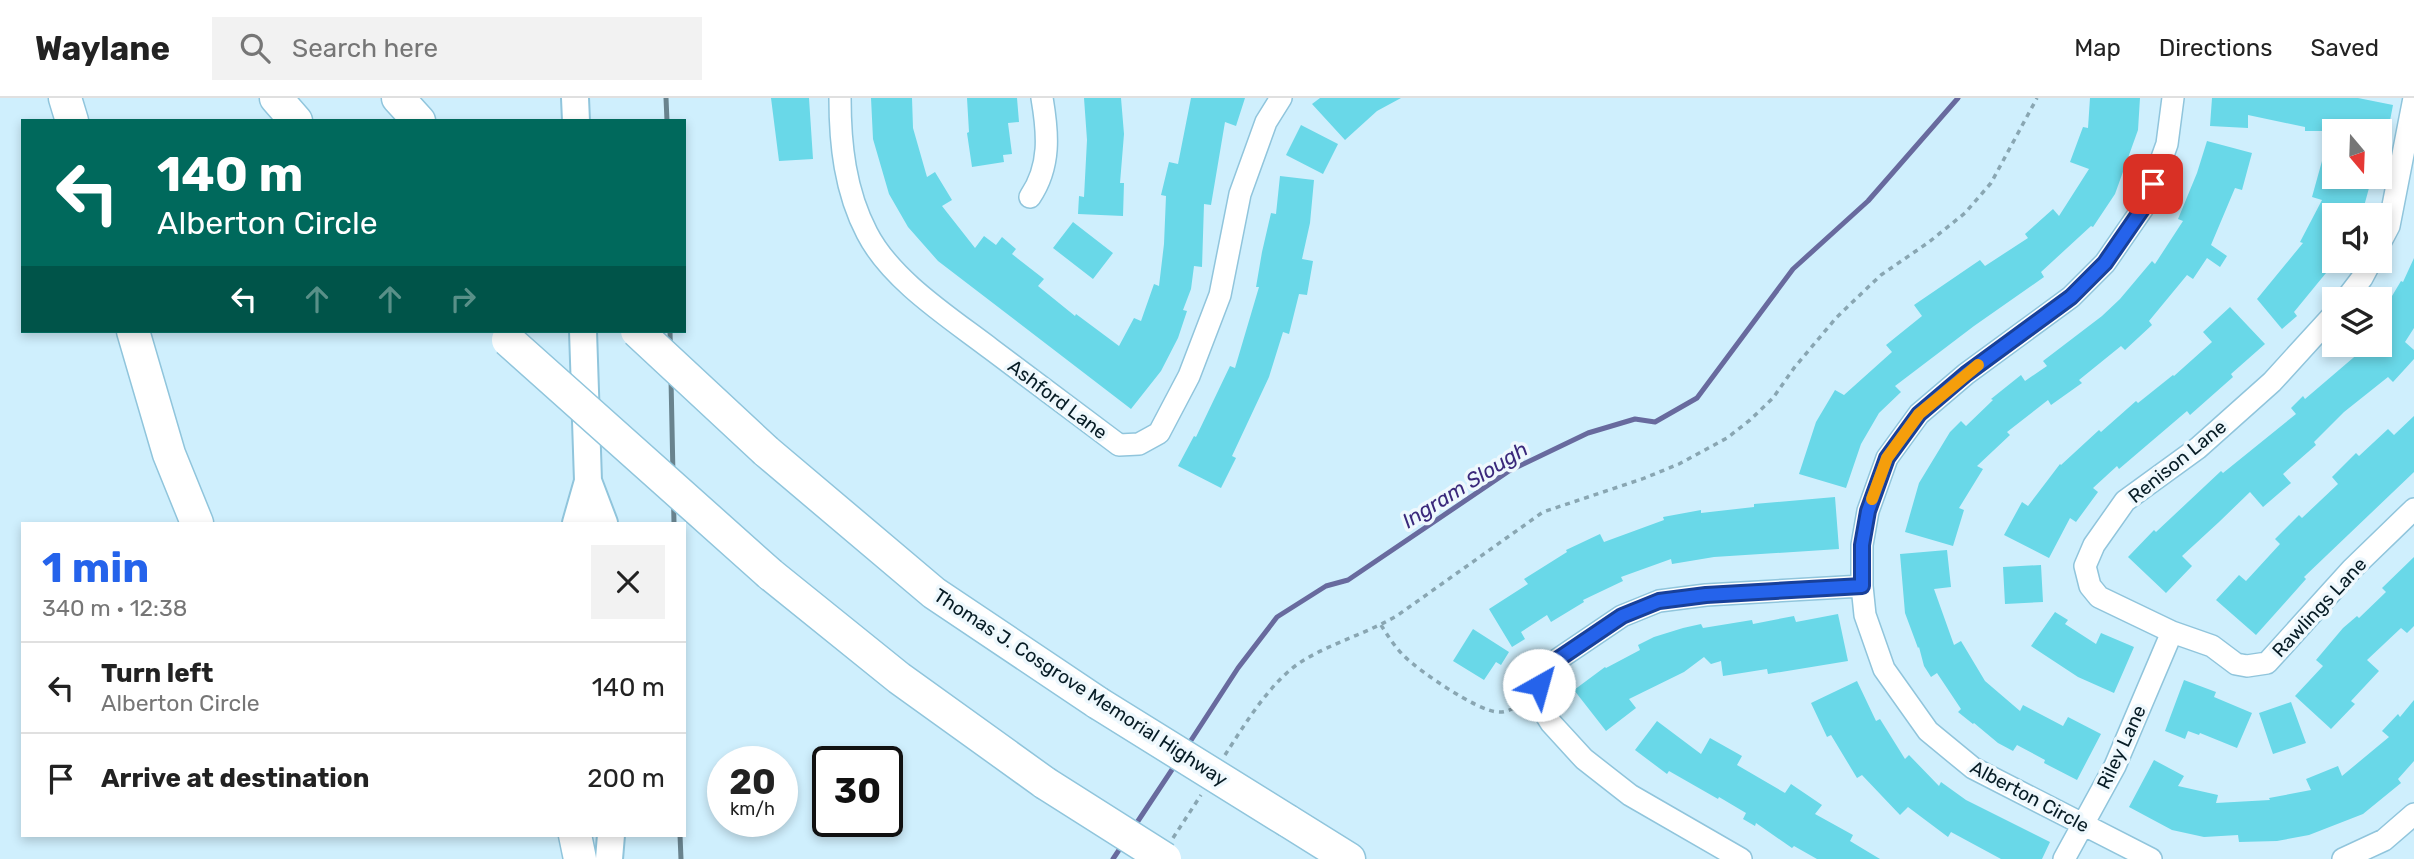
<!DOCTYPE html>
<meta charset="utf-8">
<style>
body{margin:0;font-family:Rubik,sans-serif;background:#f2f2f2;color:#222;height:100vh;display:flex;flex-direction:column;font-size:26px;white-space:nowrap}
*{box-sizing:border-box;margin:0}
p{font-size:23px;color:#767676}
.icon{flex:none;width:38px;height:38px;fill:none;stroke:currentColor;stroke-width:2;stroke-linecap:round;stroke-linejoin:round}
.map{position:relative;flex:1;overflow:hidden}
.panel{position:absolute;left:21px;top:424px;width:665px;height:315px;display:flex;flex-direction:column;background:#fff;border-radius:0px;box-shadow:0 4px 10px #0003}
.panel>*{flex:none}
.top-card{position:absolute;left:21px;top:21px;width:665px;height:214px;border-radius:0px;box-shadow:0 4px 10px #0003;background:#00695c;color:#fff;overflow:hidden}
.needle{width:46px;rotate:161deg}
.controls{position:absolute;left:2322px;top:21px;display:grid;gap:14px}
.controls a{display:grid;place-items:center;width:70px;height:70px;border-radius:0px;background:#fff;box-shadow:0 4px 10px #0003;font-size:35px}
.speed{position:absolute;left:707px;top:648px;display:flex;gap:14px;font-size:35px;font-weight:700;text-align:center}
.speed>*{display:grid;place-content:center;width:91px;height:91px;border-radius:50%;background:#fff;box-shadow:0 4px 10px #0003;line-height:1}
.speed small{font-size:18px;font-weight:400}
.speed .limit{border:4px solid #111;border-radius:10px;background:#fff;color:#111}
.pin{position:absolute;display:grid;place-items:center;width:60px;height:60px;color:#fff;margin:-30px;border-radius:14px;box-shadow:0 4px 10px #0006}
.me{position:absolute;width:77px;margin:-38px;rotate:38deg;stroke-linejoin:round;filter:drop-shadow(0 0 5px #0008)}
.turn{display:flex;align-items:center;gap:24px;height:147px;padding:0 21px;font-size:32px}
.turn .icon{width:91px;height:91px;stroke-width:2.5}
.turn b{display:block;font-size:49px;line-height:60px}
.lanes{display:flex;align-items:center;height:66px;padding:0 21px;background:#0003;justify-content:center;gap:35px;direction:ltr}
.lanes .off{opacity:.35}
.round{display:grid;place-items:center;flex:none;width:74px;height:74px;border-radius:0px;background:#f2f2f2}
.summary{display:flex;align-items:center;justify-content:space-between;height:119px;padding:0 21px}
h1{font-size:42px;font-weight:700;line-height:52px;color:#2563eb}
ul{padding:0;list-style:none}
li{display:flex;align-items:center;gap:21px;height:91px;padding:0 21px;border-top:2px solid #e0e0e0}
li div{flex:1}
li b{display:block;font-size:26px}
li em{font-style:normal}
header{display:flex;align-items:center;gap:42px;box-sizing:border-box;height:98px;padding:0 35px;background:#fff;border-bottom:2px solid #e0e0e0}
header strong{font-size:33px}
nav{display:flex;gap:38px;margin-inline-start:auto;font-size:24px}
.search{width:490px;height:63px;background:#f2f2f2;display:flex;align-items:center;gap:18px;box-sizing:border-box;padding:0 24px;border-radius:0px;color:#767676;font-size:26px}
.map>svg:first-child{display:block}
</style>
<header>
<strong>Waylane</strong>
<div class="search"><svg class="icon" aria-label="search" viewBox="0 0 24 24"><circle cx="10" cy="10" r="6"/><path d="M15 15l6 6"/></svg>Search here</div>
<nav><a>Map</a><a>Directions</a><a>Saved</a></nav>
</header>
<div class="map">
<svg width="2414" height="761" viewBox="0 0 2414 761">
<rect width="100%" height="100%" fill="#cfeffd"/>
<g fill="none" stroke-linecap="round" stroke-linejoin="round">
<path stroke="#686a9e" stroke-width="5" d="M1188,647L1238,570L1277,519L1326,488L1348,482L1509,373L1588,335L1635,321L1655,324L1697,300L1793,171L1868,103L1958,0
M1134,729L1177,664
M1113,761L1123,746"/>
</g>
<path fill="#69d8e8" d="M771,0H809L813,61L779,63Z
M871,0H912L913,30L927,79L935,74L952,102L942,108L975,150L984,138L996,147L1002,139L1016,151L1012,156L1044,181L1038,188L1075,218L1076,216L1119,248L1134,220L1141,223L1154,186L1159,188L1164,146L1166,98L1161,97L1169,64L1178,66L1191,0H1245L1236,28L1225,24L1211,107L1204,106L1202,169L1194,168L1191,191L1183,212L1187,213L1178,240L1161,273L1131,311L938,163L908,129L889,96L873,41Z
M967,0H1017L1019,24L1008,25L1012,56L1003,57L1004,64L972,69L967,35L969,34Z
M1084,0H1121L1124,36L1120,85H1124L1123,118L1078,116L1079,98L1084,99L1087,42Z
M1320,0H1401L1377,13L1345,42L1312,6Z
M2090,0H2140L2138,32L2115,96L2093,129L2091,128L2041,174L2044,179L1974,228L1895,288L1901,294L1879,315L1861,346L1846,390L1799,376L1816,324L1835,292L1844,297L1892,254L1886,247L1922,218L1914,207L1980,162L1985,168L2028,140L2025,136L2053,111L2059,118L2089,71L2070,64L2083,29L2088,30Z
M2212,0H2358L2393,7L2388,33H2305V29L2248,17V30L2210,28Z
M1301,27L1338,46L1323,76L1286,57Z
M2207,43L2252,55L2242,92L2235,90L2211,147L2227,158L2220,169L2207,160L2193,181L2187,177L2149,223L2152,227L2125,252L2121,248L2079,282L2082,285L2051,307L2048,302L2007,334L2010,337L1977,368L1983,371L1959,410L1964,412L1953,448L1905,434L1919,385L1950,334L1961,323L1966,328L1993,302L1991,301L2021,277L2025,283L2047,268L2043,263L2102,218L2120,201L2152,163L2155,166L2183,123L2178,121L2197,75Z
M2322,63L2334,66V79H2372L2363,112L2334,105V160L2326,175L2294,214L2297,218L2282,231L2257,201L2303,145L2300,144L2322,102L2312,99Z
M1280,78L1314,82L1310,125L1302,161L1313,163L1307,197L1299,196L1289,236L1283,234L1269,279L1232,358L1236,360L1221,390L1178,368L1194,338L1196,339L1230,268L1235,270L1259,189H1256L1262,154L1271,115L1276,116Z
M1073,124L1113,155L1093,181L1053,150Z
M2414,160V230L2405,244L2414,252V261L2393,284L2388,279L2344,314L2314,344L2316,347L2283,376L2291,385L2263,409L2250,394L2219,424L2182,458L2192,468L2166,495L2128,459L2154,432L2156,434L2221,373L2223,375L2296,316L2291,310L2303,298L2305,301L2360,254L2351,247H2380V218L2401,183L2403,184Z
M2230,209L2265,246L2231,276L2233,279L2190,317L2187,313L2119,371L2117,368L2093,390L2098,394L2076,424L2070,420L2049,460L2004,437L2022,404L2028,408L2060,366L2061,367L2099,332L2101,334L2136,303L2138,305L2173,277L2174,278L2212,244L2203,234Z
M2414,318V374L2304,479L2306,481L2256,537L2216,502L2239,477L2246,483L2280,446L2275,441L2299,417L2302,420L2338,386L2332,379L2356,355L2359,358L2388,331L2394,337Z
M1835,399L1839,451L1714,459L1672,466L1671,461L1621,479L1623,483L1583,502L1584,504L1551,524L1547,517L1521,534L1525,541L1512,549L1489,511L1528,486L1524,481L1567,454L1566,452L1600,436L1604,444L1664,422L1663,419L1701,412V415L1754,409V406Z
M1947,452L1951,489L1934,491L1954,547L1961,543L1985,583L2020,613L2023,607L2063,628L2068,619L2101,636L2077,682L2044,665L2045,662L2017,647L2013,653L1998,645L1974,625L1973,626L1958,614L1961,611L1937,575L1931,579L1924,568L1919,549L1918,550L1905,515L1900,456Z
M2414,459V528L2407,535L2401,530L2367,562L2379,573L2351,603L2355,606L2331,631L2295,598L2323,568L2316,562L2343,530L2357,518L2359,520L2386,494L2382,490Z
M2041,467L2043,504L2005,506L2003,469Z
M2055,514L2068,522L2065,526L2096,546L2101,535L2134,549L2114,595L2078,579L2031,548Z
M1838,516L1848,563L1768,576L1767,571L1723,578L1721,563L1711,566L1704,559L1684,574L1629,601L1636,610L1606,633L1574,592L1605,569L1606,570L1640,552L1638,547L1654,539L1683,530L1701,526L1703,530L1752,522L1753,526L1794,518L1796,524Z
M1473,531L1509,554L1501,567L1496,564L1484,582L1453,563Z
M2184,582L2216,594L2214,599L2252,615L2237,650L2200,635L2199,637L2188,633L2185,641L2165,633Z
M1857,583L1876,623L1880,621L1905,661L1909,657L1939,688L1941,684L1966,702L2050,744L2042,761H2001L1951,734L1948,739L1908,709L1900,717L1862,677L1857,680L1831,637L1827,639L1811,605Z
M2414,602V663L2398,681L2401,685L2363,716L2309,737L2277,743L2239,744L2238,737L2204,739L2172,732L2129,709L2154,662L2184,678L2178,688L2218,697L2216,705L2270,702L2269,700L2311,692L2306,681L2338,668L2342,678L2389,639L2382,633L2398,616L2400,619Z
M2291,604L2306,645L2273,656L2259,615Z
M1657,623L1701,656L1710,640L1742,658L1737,667L1785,695L1791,686L1822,707L1815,716L1853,737L1850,743L1880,761H1817L1794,748L1792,750L1756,725L1755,728L1743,721L1746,715L1719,699L1718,701L1669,673L1667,676L1635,652Z"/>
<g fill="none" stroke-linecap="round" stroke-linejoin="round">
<defs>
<path id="minor" d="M840,0C840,46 845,93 867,135C891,182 949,219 991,251C1033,283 1076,315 1119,347L1139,346L1159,335L1189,278L1220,197L1240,96L1266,24L1281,0
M1030,99C1051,68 1048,35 1042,0
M2380,145L2389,128L2414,0
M2346,201L2362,180L2371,163
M2334,216L2272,284L2198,350L2125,403L2094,447L2085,468L2090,488L2099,499L2172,534L2212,548L2236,566L2247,568L2267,565L2352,471L2414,411
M1741,761L1630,697L1584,661L1551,625L1541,609L1539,587L1551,566L1622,518L1659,503L1706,497L1862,488
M2064,761L2115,668L2172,534
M2151,761L1973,670L1928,633L1884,571L1865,517L1862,488V447L1868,413L1887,360L1919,316L1966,276L2071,199L2105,165L2145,107L2167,46L2173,0
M2343,761L2384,742L2414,716"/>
<path id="major" d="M575,0L576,23
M588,383L604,425
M576,425L588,383L583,233
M609,761L611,737"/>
<path id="highway" d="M65,0L72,23
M276,0L296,23
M398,0L419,23
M133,233L169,356L197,425
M766,353L934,495L1098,605
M770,476L899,580L1045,685
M1288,723L1349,761
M575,737L580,761"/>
</defs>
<use href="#minor" stroke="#90c5dc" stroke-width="24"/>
<use href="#major" stroke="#90c5dc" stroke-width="30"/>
<use href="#highway" stroke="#90c5dc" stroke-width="35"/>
<path stroke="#89a6b2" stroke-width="3.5" stroke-dasharray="5 5" stroke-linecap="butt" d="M1381,527C1388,538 1395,549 1404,558C1419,573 1477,613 1498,614C1508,615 1515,608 1524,608
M1225,657C1245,626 1272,581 1304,562C1334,544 1368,535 1398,517L1543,414L1642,381L1679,366L1727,340L1750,322L1773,300L1794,270L1836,220L1863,194L1881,177L1929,144L1965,115L1991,85L2037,0
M1173,740L1201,697"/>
<use href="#minor" stroke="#fff" stroke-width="21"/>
<use href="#major" stroke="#fff" stroke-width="26"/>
<use href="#highway" stroke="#fff" stroke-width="32"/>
<path stroke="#69838e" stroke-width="5" d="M666,0L667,23
M670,233L674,425
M680,737L681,761"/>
<defs>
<path id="highway-bridge" d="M637,233L766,353
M508,242L770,476
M1098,605L1288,723
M1045,685L1165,761"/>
</defs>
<use href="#highway-bridge" stroke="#90c5dc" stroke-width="35" stroke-linecap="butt"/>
<use href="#highway-bridge" stroke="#fff" stroke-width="32"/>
</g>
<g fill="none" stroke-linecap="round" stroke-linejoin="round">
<defs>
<path id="route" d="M1539,587L1551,566L1622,518L1659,503L1706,497L1862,488V447L1868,413L1887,360L1919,316L1966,276L2071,199L2105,165L2145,107L2153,86"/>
</defs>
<use href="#route" stroke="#184099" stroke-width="18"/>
<use href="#route" stroke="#2563eb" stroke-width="12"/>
<path stroke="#f59e0b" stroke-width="12" d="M1872,401L1887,360L1919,316L1978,267"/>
</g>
<g text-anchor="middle" stroke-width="7" stroke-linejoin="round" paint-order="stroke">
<g font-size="19" fill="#071c25" stroke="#eef8fd">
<text transform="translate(1058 301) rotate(37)" y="7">Ashford Lane</text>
<text transform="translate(2177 363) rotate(-39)" y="7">Renison Lane</text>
<text transform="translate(2319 509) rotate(-47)" y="7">Rawlings Lane</text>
<text transform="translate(1081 589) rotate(33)" y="7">Thomas J. Cosgrove Memorial Highway</text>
<text transform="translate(2121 649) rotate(-65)" y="7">Riley Lane</text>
<text transform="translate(2030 698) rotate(28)" y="7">Alberton Circle</text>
</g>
<g font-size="21" font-style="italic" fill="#3a287b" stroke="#eef8fd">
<text transform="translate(1465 387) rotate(-32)" y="7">Ingram Slough</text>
</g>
</g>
</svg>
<div class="controls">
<a><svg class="needle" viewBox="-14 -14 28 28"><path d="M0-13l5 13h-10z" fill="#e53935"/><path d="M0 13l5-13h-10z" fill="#767676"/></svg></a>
<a><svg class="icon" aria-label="sound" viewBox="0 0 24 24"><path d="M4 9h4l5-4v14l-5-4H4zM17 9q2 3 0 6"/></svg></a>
<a><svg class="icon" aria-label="layers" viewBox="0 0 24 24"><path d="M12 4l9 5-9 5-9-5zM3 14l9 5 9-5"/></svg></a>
</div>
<div class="speed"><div>20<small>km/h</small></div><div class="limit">30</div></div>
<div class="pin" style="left:2153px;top:86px;background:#d93025"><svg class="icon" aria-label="arrive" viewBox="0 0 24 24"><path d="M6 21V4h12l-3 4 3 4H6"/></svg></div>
<svg class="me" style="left:1539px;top:587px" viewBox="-20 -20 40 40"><circle r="19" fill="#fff"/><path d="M0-13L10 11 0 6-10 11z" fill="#2563eb"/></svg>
<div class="top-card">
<div class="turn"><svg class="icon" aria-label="left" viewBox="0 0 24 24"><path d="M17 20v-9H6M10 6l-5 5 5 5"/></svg><div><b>140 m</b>Alberton Circle</div></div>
<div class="lanes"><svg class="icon" aria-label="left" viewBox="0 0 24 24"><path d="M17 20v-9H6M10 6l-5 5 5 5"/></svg><svg class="icon off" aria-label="ahead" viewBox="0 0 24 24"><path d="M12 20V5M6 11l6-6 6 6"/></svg><svg class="icon off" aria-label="ahead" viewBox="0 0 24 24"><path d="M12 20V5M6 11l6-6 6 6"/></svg><svg class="icon off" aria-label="right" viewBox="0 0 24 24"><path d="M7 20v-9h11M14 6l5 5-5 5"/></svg></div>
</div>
<section class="panel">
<div class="summary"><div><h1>1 min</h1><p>340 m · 12:38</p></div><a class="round"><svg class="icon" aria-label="close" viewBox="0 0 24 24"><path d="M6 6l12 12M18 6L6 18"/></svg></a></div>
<ul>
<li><svg class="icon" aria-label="left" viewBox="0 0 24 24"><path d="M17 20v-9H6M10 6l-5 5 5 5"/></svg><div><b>Turn left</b><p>Alberton Circle</p></div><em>140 m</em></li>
<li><svg class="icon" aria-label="arrive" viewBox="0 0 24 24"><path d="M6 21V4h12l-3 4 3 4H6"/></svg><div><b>Arrive at destination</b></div><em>200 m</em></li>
</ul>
</section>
</div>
